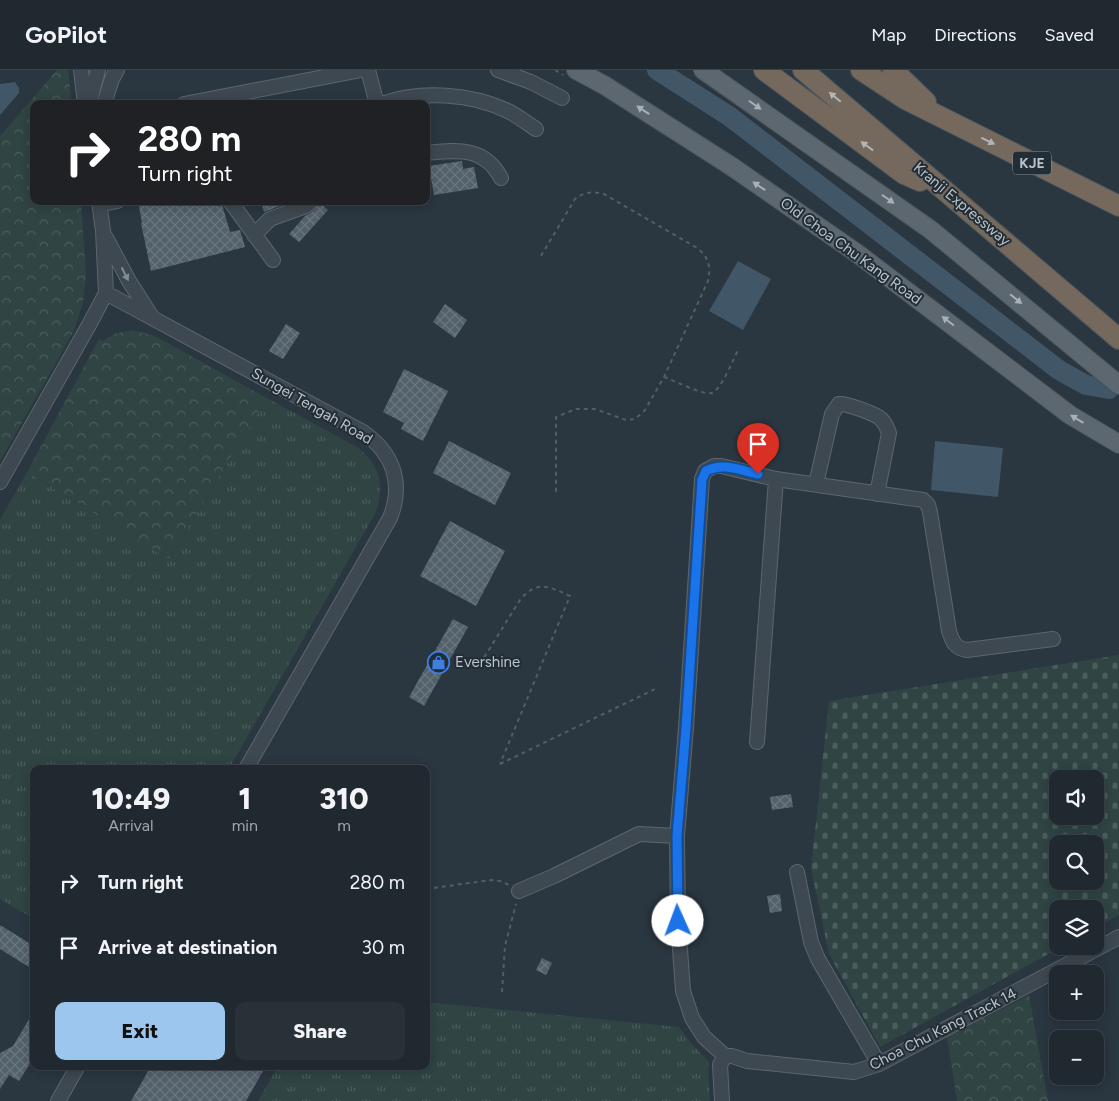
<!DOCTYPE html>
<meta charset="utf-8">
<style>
body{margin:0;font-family:Figtree,sans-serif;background:#283038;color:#f1f3f6;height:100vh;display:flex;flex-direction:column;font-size:19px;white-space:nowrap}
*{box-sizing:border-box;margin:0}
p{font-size:16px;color:#a2a6ab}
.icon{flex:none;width:28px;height:28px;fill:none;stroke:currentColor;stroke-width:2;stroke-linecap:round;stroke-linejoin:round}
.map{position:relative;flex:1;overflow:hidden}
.drawer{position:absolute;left:30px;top:695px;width:400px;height:305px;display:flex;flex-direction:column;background:#202830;border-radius:10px;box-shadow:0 2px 12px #0003,0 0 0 1px #3d444c}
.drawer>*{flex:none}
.banner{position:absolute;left:30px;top:30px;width:400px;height:105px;border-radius:10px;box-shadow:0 2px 12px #0003,0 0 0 1px #3d444c;background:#202124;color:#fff;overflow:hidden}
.buttons{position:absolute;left:1049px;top:700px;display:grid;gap:10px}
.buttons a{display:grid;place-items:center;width:55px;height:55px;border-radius:10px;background:#202830;box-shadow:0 2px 12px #0003,0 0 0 1px #3d444c;font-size:25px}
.pin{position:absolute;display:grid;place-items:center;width:42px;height:42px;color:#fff;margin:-51px -21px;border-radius:50% 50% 50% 0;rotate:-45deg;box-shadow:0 0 5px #0007}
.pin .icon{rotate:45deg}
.me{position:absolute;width:55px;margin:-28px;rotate:358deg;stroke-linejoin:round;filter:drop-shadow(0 0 4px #0008)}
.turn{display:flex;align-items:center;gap:18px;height:105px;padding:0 25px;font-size:22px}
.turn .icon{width:65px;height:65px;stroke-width:2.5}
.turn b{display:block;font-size:35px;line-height:42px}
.eta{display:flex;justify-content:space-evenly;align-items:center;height:85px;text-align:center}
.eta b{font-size:30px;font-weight:800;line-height:35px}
.button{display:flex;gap:10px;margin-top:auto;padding:10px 25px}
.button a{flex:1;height:58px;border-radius:10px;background:#9cc6ed;color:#111;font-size:20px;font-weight:800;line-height:58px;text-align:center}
.button a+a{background:#283038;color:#f1f3f6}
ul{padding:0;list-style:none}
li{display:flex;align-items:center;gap:15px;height:65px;padding:0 25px}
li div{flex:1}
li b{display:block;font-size:19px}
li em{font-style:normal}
header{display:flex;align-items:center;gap:30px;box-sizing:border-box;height:70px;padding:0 25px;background:#202830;border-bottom:1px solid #3d444c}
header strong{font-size:24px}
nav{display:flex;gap:28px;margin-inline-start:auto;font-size:18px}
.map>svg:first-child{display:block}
</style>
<header>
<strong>GoPilot</strong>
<nav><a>Map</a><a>Directions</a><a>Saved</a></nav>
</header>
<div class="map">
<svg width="1119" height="1031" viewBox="0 0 1119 1031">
<defs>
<pattern id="grass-tufts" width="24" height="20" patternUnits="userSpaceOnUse" patternTransform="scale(1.25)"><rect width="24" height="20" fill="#2f4443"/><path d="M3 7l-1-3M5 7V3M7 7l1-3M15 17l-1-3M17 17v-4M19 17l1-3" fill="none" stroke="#4b5d5d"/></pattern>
<pattern id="forest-crowns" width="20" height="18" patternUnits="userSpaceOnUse" patternTransform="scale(1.25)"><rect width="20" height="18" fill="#2f4443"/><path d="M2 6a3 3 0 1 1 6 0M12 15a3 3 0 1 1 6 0" fill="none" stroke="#4b5d5d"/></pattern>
<pattern id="cemetery-stones" width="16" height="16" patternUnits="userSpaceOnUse" patternTransform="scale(1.25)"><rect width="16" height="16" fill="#2f4443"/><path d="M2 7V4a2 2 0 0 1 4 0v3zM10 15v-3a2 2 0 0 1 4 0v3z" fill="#4b5d5d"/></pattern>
<pattern id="building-cross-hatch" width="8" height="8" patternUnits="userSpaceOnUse" patternTransform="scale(1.25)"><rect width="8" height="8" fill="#53616a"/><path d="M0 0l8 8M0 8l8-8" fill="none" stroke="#6a767e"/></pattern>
</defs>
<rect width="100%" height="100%" fill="#2a3640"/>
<path fill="url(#grass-tufts)" d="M267,328L357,377C380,395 385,414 376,442L229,699H34V849L0,829V450L27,402L169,489Z
M426,932L679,957L690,972L708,991L710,1031H258L278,996H426Z"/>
<path fill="url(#forest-crowns)" d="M57,0H68L72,34H34V131H81L86,205L83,232L74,261L0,391V66Z
M133,260L155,266L267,328L169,489L27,402L99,269L103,271L113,264Z
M1029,925L1048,1031H957L947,967Z"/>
<path fill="url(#cemetery-stones)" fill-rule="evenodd" d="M1119,585V845L1095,858V839H1058V876H1063L880,977L829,884L811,798L829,631ZM1058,709H1095V746H1058ZM1058,774H1095V811H1058Z"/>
<path fill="#415667" d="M15,12L19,18V23L0,45V14Z
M738,191L771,209L743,260L709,241Z
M935,371L1003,378L998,427L931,420Z"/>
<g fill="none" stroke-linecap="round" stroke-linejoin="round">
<path stroke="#415667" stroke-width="20" d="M657,0L729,46L1059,300L1086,315L1109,319"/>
</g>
<path fill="url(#building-cross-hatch)" d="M462,91L463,99L474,97L478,118L434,125L429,96Z
M138,131H221L230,162L240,160L245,177L151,201L141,153H142Z
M261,131H293L264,142Z
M320,133L328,140L299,172L289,164L305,146L312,142Z
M445,234L467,250L455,268L433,252Z
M286,254L300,263L283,289L269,281Z
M404,299L448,321L423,371L401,359L404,353L383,342Z
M449,371L511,403L495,435L433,403Z
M450,451L505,481L476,536L420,506Z
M453,549L468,557L424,636L409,627Z
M791,724L793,737L772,740L770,727Z
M780,824L782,841L770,843L767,826Z
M0,855L34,876V900L0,879Z
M542,888L552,893L546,905L536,900Z
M34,941V987L19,1011L9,1005L0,1019V983L13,976Z
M151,996H255L263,1001L246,1031H131Z"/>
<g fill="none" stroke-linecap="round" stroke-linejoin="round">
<defs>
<path id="minor" d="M81,0L85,34
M368,0L377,34
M498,0L531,12L562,28
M89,34L98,0
M104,34L112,9L117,0
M184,34L361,0
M381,34C421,20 472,23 510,42C519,47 527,53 536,59
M426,83C457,80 484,76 501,108
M230,131L273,190
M100,134L117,131
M254,165L270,149L306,136L311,131
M105,166L129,211L152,247
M106,223L363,362C393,383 404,413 390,448L246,699
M0,412L89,255L106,223L103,161L99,131
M816,414L832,344L839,334C846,333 876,344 881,349C886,354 887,358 889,363L877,424
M1053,569L967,580C955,578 953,573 949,561L930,442L928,435L923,430L776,409L721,396H714L705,401L702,409L686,658L677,766L678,851L683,921L692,948L704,967L725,986H732L747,991L854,1002L879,994L1119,867
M757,672L776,409
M797,802L811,872L818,889L879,994
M519,821L554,806L639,764L677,766
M58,1031L78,996
M722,1031L720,995L725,986"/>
<path id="major" d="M576,0L604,15L731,96L858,184L1070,345L1119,374
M703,0L931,160L1119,315"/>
<path id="highway" d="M764,0L904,104L920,111
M803,0L1119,269
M861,0L905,29L1119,136
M893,0L926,32"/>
</defs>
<use href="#minor" stroke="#5c666d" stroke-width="16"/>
<use href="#major" stroke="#475159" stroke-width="20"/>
<use href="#highway" stroke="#48535a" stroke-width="22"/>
<path stroke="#4e6161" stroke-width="2" stroke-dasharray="4 4" stroke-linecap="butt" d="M555,0L563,5
M541,186L575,129C584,122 593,121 604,124L697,178C709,187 711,197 708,211L664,307L645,340L635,349L626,350L595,339H576L556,347V423
M664,307C673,310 704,326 712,323C721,320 734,288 738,280
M480,594L520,530C537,510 548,516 570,526L500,694
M500,694L655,619
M426,819L491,810L500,811L509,815
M502,922L505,876L516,834"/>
<use href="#minor" stroke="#3e4850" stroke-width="14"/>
<use href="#major" stroke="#5c6770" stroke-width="18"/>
<use href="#highway" stroke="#75685c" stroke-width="20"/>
</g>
<defs><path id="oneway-solid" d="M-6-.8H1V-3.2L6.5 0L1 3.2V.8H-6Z" transform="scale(1.25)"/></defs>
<g fill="#b0b5ba">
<use href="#oneway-solid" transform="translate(835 27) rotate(-140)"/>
<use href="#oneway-solid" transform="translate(988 71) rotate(26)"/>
<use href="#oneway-solid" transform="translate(867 76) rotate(-144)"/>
</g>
<g fill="#a8b1b8">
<use href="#oneway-solid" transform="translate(755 35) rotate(35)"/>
<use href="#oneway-solid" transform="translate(643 40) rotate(-147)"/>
<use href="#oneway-solid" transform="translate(759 116) rotate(-146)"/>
<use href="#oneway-solid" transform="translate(888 129) rotate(35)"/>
<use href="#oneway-solid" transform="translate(1016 229) rotate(39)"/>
<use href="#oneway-solid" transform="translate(948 251) rotate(-143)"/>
<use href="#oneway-solid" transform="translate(1077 349) rotate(-149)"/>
</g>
<use fill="#838c93" href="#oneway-solid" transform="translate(125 204) rotate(63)"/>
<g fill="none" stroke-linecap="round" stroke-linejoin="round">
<defs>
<path id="route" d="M678,851L677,766L686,658L702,410L706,401C722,392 740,400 758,404"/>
</defs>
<use href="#route" stroke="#114b97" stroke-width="12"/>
<use href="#route" stroke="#1a73e8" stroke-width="9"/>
</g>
<defs>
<symbol id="shop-ring" viewBox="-11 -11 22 22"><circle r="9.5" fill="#222d35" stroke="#3f7fe0" stroke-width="1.5"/><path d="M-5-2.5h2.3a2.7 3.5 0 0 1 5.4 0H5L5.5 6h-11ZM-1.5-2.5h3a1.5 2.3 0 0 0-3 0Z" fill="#3f7fe0"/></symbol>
</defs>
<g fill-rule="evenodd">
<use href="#shop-ring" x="426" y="580" width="25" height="25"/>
</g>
<g text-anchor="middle" stroke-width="4" stroke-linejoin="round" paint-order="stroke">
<rect fill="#222d35" stroke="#8d969d" stroke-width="1" x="1013" y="81.5" width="38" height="23" rx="4"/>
<g font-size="14" font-weight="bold" fill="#bbc3ca">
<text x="1032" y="98">KJE</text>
</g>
<g font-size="15" fill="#bbc3ca" stroke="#222d35">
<text transform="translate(962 134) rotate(40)" y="5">Kranji Expressway</text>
<text transform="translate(851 181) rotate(36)" y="5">Old Choa Chu Kang Road</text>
<text transform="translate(312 336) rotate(30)" y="5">Sungei Tengah Road</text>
<text transform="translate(943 959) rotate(-27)" y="5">Choa Chu Kang Track 14</text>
</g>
<g font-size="15" fill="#bbc3ca" stroke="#222d35" text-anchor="start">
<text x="455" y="597">Evershine</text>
</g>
</g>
</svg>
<div class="buttons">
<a><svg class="icon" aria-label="sound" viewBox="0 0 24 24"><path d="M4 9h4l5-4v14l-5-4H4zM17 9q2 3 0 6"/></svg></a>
<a><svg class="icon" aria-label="search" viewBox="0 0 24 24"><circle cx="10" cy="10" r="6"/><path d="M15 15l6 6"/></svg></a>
<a><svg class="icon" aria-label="layers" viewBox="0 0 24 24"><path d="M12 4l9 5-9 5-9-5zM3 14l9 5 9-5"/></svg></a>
<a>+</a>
<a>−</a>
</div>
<div class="pin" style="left:758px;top:404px;background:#d93025"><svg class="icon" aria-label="arrive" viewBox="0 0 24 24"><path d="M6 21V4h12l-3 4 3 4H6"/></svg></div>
<svg class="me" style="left:678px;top:851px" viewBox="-20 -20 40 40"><circle r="19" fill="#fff"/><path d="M0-13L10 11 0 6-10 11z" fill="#1a73e8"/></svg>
<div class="banner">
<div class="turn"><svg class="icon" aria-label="right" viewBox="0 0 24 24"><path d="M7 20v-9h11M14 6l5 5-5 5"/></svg><div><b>280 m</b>Turn right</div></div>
</div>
<section class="drawer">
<div class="eta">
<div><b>10:49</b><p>Arrival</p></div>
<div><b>1</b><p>min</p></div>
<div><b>310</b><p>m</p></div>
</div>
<ul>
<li><svg class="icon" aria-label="right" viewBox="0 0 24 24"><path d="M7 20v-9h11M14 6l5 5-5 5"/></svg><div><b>Turn right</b></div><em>280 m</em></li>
<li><svg class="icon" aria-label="arrive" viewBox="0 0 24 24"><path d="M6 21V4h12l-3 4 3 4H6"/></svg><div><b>Arrive at destination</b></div><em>30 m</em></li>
</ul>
<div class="button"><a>Exit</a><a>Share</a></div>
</section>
</div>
